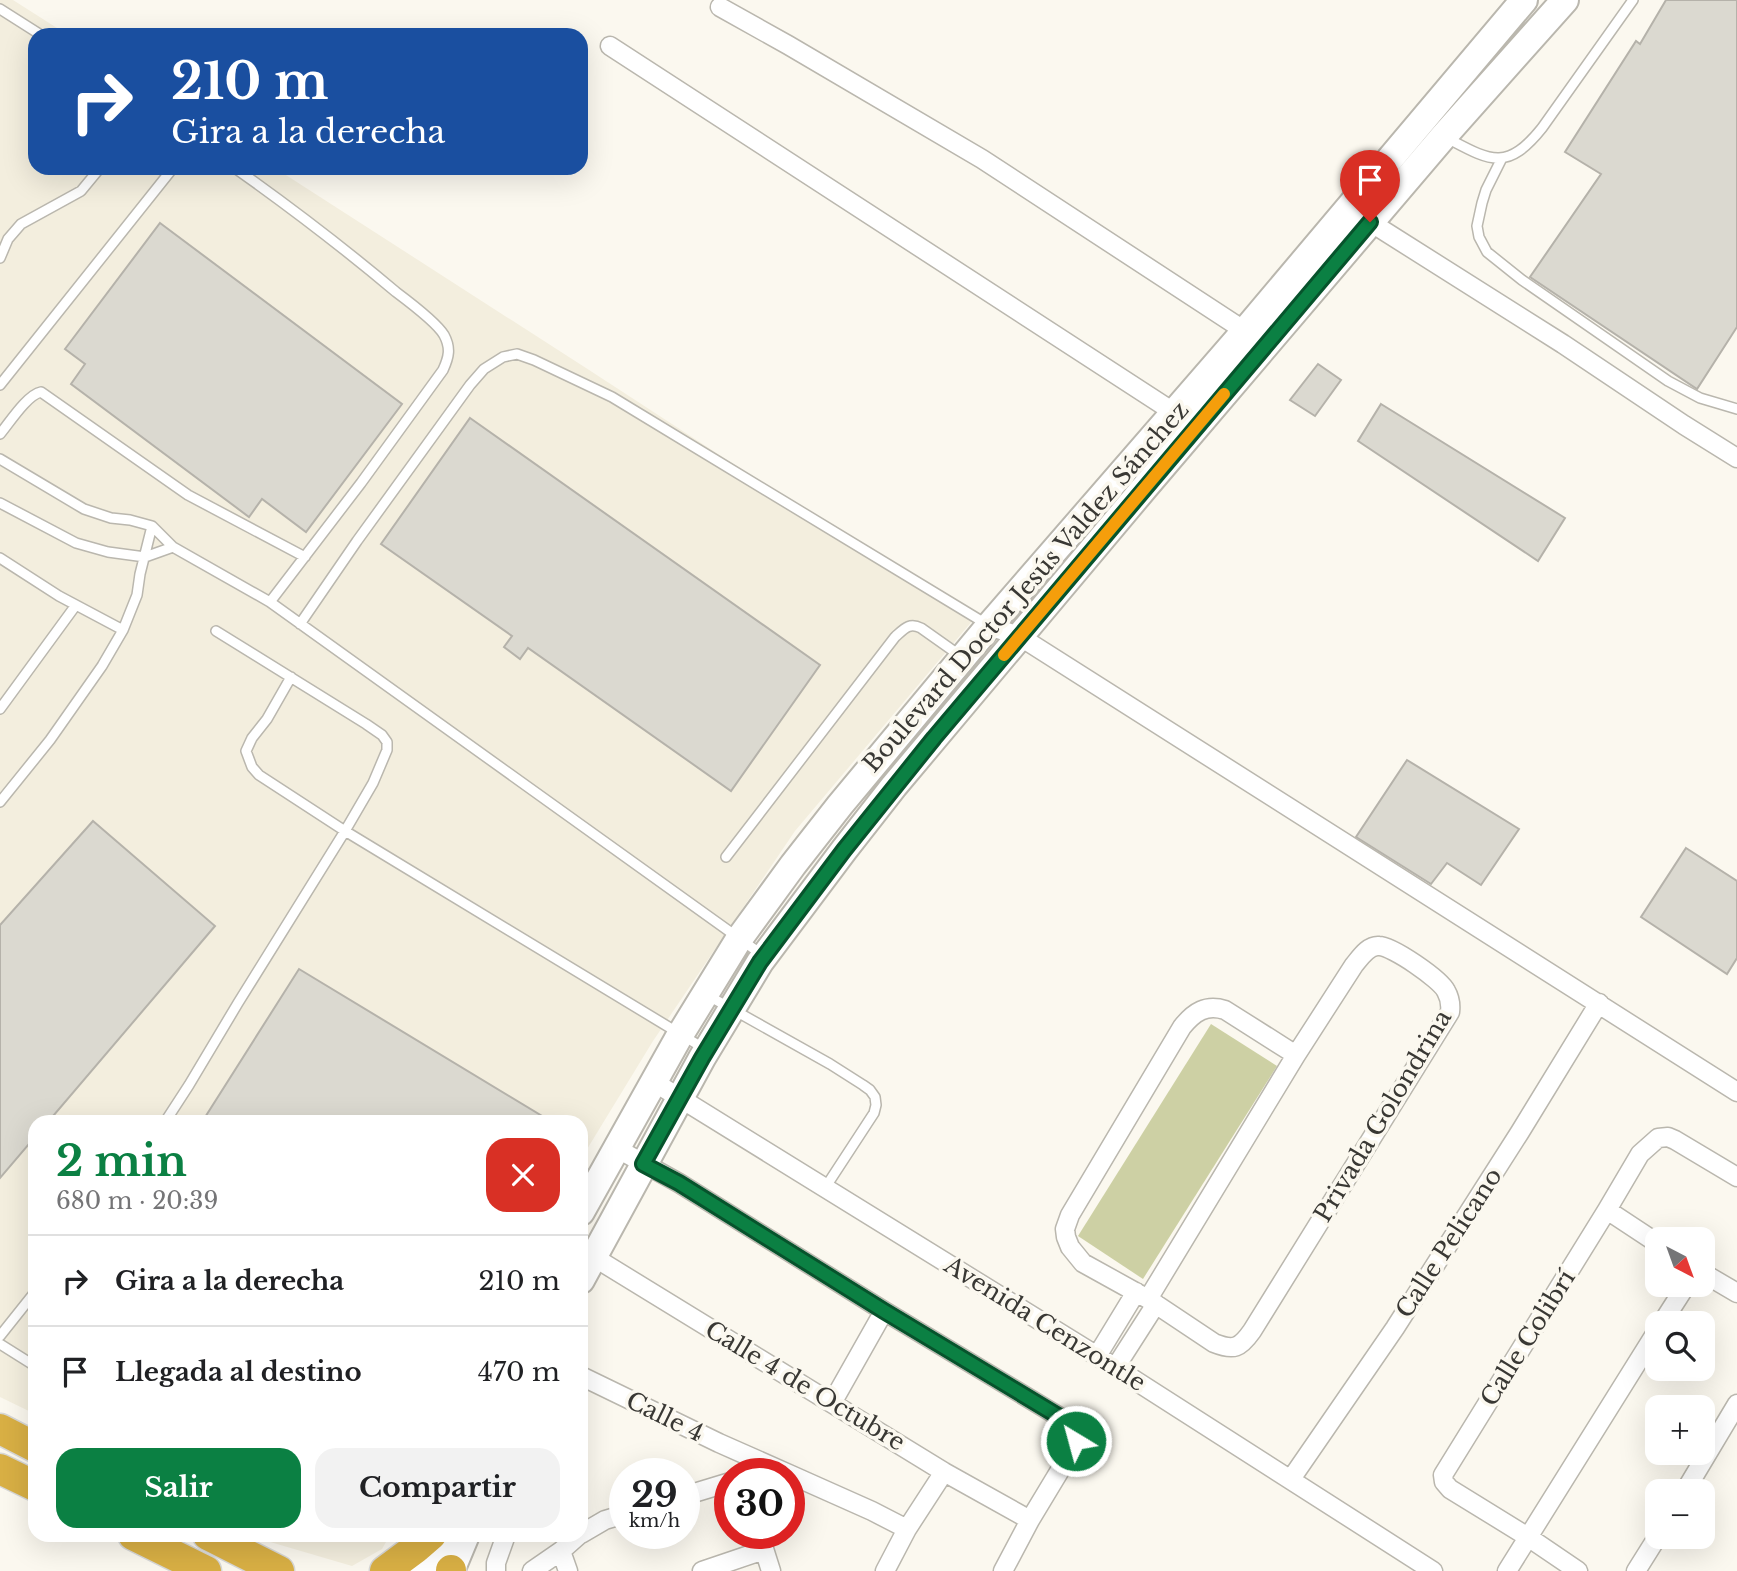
<!DOCTYPE html>
<html lang="es">
<meta charset="utf-8">
<style>
body{margin:0;font-family:"Libre Baskerville",serif;background:#f2f2f2;color:#202124;height:100vh;display:flex;flex-direction:column;font-size:26px;white-space:nowrap}
*{box-sizing:border-box;margin:0}
p{font-size:23px;color:#757577}
.icon{flex:none;width:38px;height:38px;fill:none;stroke:currentColor;stroke-width:2;stroke-linecap:round;stroke-linejoin:round}
.map{position:relative;flex:1;overflow:hidden}
.details{position:absolute;left:28px;top:1115px;width:560px;height:427px;display:flex;flex-direction:column;background:#fff;border-radius:21px;box-shadow:0 7px 28px #0002}
.details>*{flex:none}
.guide{position:absolute;left:28px;top:28px;width:560px;height:147px;border-radius:21px;box-shadow:0 7px 28px #0002;background:#1a4fa0;color:#fff;overflow:hidden}
.needle{width:46px;rotate:139deg}
.fabs{position:absolute;left:1645px;top:1227px;display:grid;gap:14px}
.fabs a{display:grid;place-items:center;width:70px;height:70px;border-radius:14px;background:#fff;box-shadow:0 7px 28px #0002;font-size:35px}
.speed{position:absolute;left:609px;top:1458px;display:flex;gap:14px;font-size:35px;font-weight:700;text-align:center}
.speed>*{display:grid;place-content:center;width:91px;height:91px;border-radius:50%;background:#fff;box-shadow:0 7px 28px #0002;line-height:1}
.speed small{font-size:18px;font-weight:400}
.speed .limit{border:10px solid #d22;background:#fff;color:#111}
.pin{position:absolute;display:grid;place-items:center;width:60px;height:60px;color:#fff;margin:-72px -30px;border-radius:50% 50% 50% 0;rotate:-45deg;box-shadow:0 0 7px #0007}
.pin .icon{rotate:45deg}
.me{position:absolute;width:77px;margin:-38px;rotate:323deg;stroke-linejoin:round;filter:drop-shadow(0 0 5px #0008)}
.turn{display:flex;align-items:center;gap:24px;height:147px;padding:0 28px;font-size:32px}
.turn .icon{width:91px;height:91px;stroke-width:2.5}
.turn b{display:block;font-size:49px;line-height:60px}
.round{display:grid;place-items:center;flex:none;width:74px;height:74px;border-radius:21px;background:#f2f2f2}
.overview{display:flex;align-items:center;justify-content:space-between;height:119px;padding:0 28px}
h1{font-size:42px;font-weight:800;line-height:52px;color:#0b8043}
.primary-button{display:flex;gap:14px;margin-top:auto;padding:14px 28px}
.primary-button a{flex:1;height:80px;border-radius:21px;background:#0b8043;color:#fff;font-size:28px;font-weight:800;line-height:80px;text-align:center}
.primary-button a+a{background:#f2f2f2;color:#202124}
ul{padding:0;list-style:none}
li{display:flex;align-items:center;gap:21px;height:91px;padding:0 28px;border-top:2px solid #e0e0e0}
li div{flex:1}
li b{display:block;font-size:26px}
li em{font-style:normal}
.map>svg:first-child{display:block}
</style>
<div class="map">
<svg width="1737" height="1571" viewBox="0 0 1737 1571">
<rect width="100%" height="100%" fill="#fbf8ef"/>
<path fill="#f3eede" d="M0,0H13L68,35H35V168H275L586,368L973,620L795,831L653,1041L581,1159V1122H35V1414L0,1397Z
M254,1535H390L382,1549L352,1566L260,1539Z"/>
<path fill="#cdd0a4" d="M1211,1024L1277,1066L1143,1279L1078,1236Z"/>
<path fill="#dbd9d0" stroke="#b5b2aa" stroke-width="2" d="M1666,0H1737V327L1697,389L1530,277L1601,174L1565,152L1636,41L1640,44Z
M160,223L402,404L306,532L262,499L249,517L71,384L85,364L65,349Z
M1318,364L1341,380L1315,416L1290,400Z
M1381,404L1565,518L1538,561L1358,441Z
M470,418L820,665L731,791L528,648L520,659L504,647L512,636L381,544Z
M1407,760L1519,829L1481,885L1447,863L1431,884L1356,837Z
M93,821L215,926L48,1122H35V1137L0,1178V925Z
M1686,848L1737,881V958L1727,974L1641,917Z
M299,969L552,1122H202Z"/>
<g fill="none" stroke-linecap="round" stroke-linejoin="round">
<defs>
<path id="service" d="M0,9L41,35
M1445,137C1489,160 1506,173 1542,128L1633,0
M1502,158L1486,190L1482,203L1477,226L1479,237L1487,252L1522,280L1668,381L1700,398L1737,409
M235,168C290,207 345,249 396,292C408,301 437,323 444,335C451,348 449,357 443,370L361,483L270,602
M0,258L8,239L21,224L81,191L100,168
M0,385L173,168
M0,434C10,422 27,395 41,392L188,495L305,557
M0,459L84,509L111,518L130,520L152,526L173,547L145,557L108,552L76,543L0,503
M173,547L270,602L761,954
M0,558L59,596L123,630
M300,624L357,541L470,385L484,369L503,357L517,354L534,360L612,397L988,625
M291,677L267,719L252,738L246,751L252,767L259,775L345,831L705,1049
M0,709L76,605
M0,802L50,740L102,666L123,630L137,595L140,574L152,526
M726,857L895,637C904,629 909,622 921,628L962,657
M707,995L830,1064L863,1085L870,1090L875,1097L876,1105L874,1113L825,1188
M165,1122L189,1085L238,1003L345,831L373,783L387,750V742L382,735L366,724L216,631
M0,1336L35,1292
M0,1344L35,1366"/>
<path id="minor" d="M720,7L788,45L982,159L1245,331
M610,46L1175,413
M1370,222L1563,344L1684,425L1737,458
M989,626L1019,636L1737,1092
M654,1082L1097,1356L1433,1571
M616,1148L679,1183L884,1311L1068,1422C1075,1430 1077,1437 1074,1447L1030,1520L1003,1571
M1607,1210L1657,1243
M581,1251L592,1256L944,1472L1030,1520
M1703,1273L1737,1293
M1148,1299L1296,1055L1354,965C1360,958 1368,945 1379,946C1392,946 1440,979 1446,991C1450,998 1451,1004 1450,1012L1252,1331C1240,1348 1234,1351 1214,1343L1148,1299L1083,1263L1070,1247L1066,1237L1065,1229L1070,1215L1182,1027C1194,1012 1206,1004 1225,1010L1296,1055
M1662,1323L1687,1284
M1097,1356L1136,1292
M1115,1368L1156,1304
M581,1376L719,1443L789,1474
M832,1403L884,1311
M789,1474L872,1511L907,1529
M1291,1479L1395,1328L1520,1132L1599,1003
M1685,1491L1737,1404
M684,1496L730,1482
M759,1533L771,1571
M581,1534L605,1520L625,1514
M561,1551L568,1571
M496,1571V1563L506,1535
M532,1571L561,1551L579,1535
M702,1571L764,1550
M885,1571L907,1529L944,1472
M1507,1571L1657,1331
M1578,1571L1528,1537L1450,1489L1444,1482L1443,1475L1607,1210L1640,1154L1658,1138L1668,1137L1675,1140L1737,1177
M1636,1571L1658,1536"/>
<path id="secondary" d="M581,1212L680,1035L739,939L793,865L840,805L989,626L1245,331L1524,0
M581,1280L702,1058L760,962L844,850L894,786L1145,487L1443,137L1565,0
M423,1571L439,1535
M451,1571L466,1535"/>
<path id="trunk" d="M0,1429L35,1447
M0,1469L35,1486
M133,1535L206,1571
M208,1535L279,1571
M451,1570V1571
M385,1571L416,1548L431,1535"/>
</defs>
<use href="#service" stroke="#bab7ae" stroke-width="12"/>
<use href="#minor" stroke="#bab7ae" stroke-width="21"/>
<use href="#secondary" stroke="#bab7ae" stroke-width="30"/>
<use href="#trunk" stroke="#d7d7d6" stroke-width="33"/>
<use href="#service" stroke="#fff" stroke-width="9"/>
<use href="#minor" stroke="#fff" stroke-width="18"/>
<use href="#secondary" stroke="#fff" stroke-width="26"/>
<use href="#trunk" stroke="#d8af44" stroke-width="30"/>
</g>
<g fill="none" stroke-linecap="round" stroke-linejoin="round">
<defs>
<path id="route" d="M1076,1441L1074,1429L1068,1422L884,1311L679,1183L643,1164L702,1058L760,962L844,850L934,738L1370,222"/>
</defs>
<use href="#route" stroke="#07532c" stroke-width="18"/>
<use href="#route" stroke="#0b8043" stroke-width="12"/>
<path stroke="#f59e0b" stroke-width="12" d="M1004,655L1224,394"/>
</g>
<g text-anchor="middle" stroke-width="7" stroke-linejoin="round" paint-order="stroke">
<g font-size="24" fill="#393834" stroke="#fbf8ef">
<text transform="translate(1026 587) rotate(-49)" y="8">Boulevard Doctor Jesús Valdez Sánchez</text>
<text transform="translate(1383 1116) rotate(-59)" y="8">Privada Golondrina</text>
<text transform="translate(1449 1243) rotate(-57)" y="8">Calle Pelicano</text>
<text transform="translate(1045 1324) rotate(32)" y="8">Avenida Cenzontle</text>
<text transform="translate(1528 1338) rotate(-58)" y="8">Calle Colibrí</text>
<text transform="translate(805 1386) rotate(31)" y="8">Calle 4 de Octubre</text>
<text transform="translate(665 1417) rotate(26)" y="8">Calle 4</text>
</g>
</g>
</svg>
<div class="fabs">
<a><svg class="needle" viewBox="-14 -14 28 28"><path d="M0-13l5 13h-10z" fill="#e53935"/><path d="M0 13l5-13h-10z" fill="#757577"/></svg></a>
<a><svg class="icon" aria-label="search" viewBox="0 0 24 24"><circle cx="10" cy="10" r="6"/><path d="M15 15l6 6"/></svg></a>
<a>+</a>
<a>−</a>
</div>
<div class="speed"><div>29<small>km/h</small></div><div class="limit">30</div></div>
<div class="pin" style="left:1370px;top:222px;background:#d93025"><svg class="icon" aria-label="arrive" viewBox="0 0 24 24"><path d="M6 21V4h12l-3 4 3 4H6"/></svg></div>
<svg class="me" style="left:1076px;top:1441px" viewBox="-20 -20 40 40"><circle r="17" fill="#0b8043" stroke="#fff" stroke-width="3"/><path d="M0-11L8 9 0 5-8 9z" fill="#fff"/></svg>
<div class="guide">
<div class="turn"><svg class="icon" aria-label="right" viewBox="0 0 24 24"><path d="M7 20v-9h11M14 6l5 5-5 5"/></svg><div><b>210 m</b>Gira a la derecha</div></div>
</div>
<section class="details">
<div class="overview"><div><h1>2 min</h1><p>680 m · 20:39</p></div><a class="round" style="background:#d93025;color:#fff"><svg class="icon" aria-label="close" viewBox="0 0 24 24"><path d="M6 6l12 12M18 6L6 18"/></svg></a></div>
<ul>
<li><svg class="icon" aria-label="right" viewBox="0 0 24 24"><path d="M7 20v-9h11M14 6l5 5-5 5"/></svg><div><b>Gira a la derecha</b></div><em>210 m</em></li>
<li><svg class="icon" aria-label="arrive" viewBox="0 0 24 24"><path d="M6 21V4h12l-3 4 3 4H6"/></svg><div><b>Llegada al destino</b></div><em>470 m</em></li>
</ul>
<div class="primary-button"><a>Salir</a><a>Compartir</a></div>
</section>
</div>
